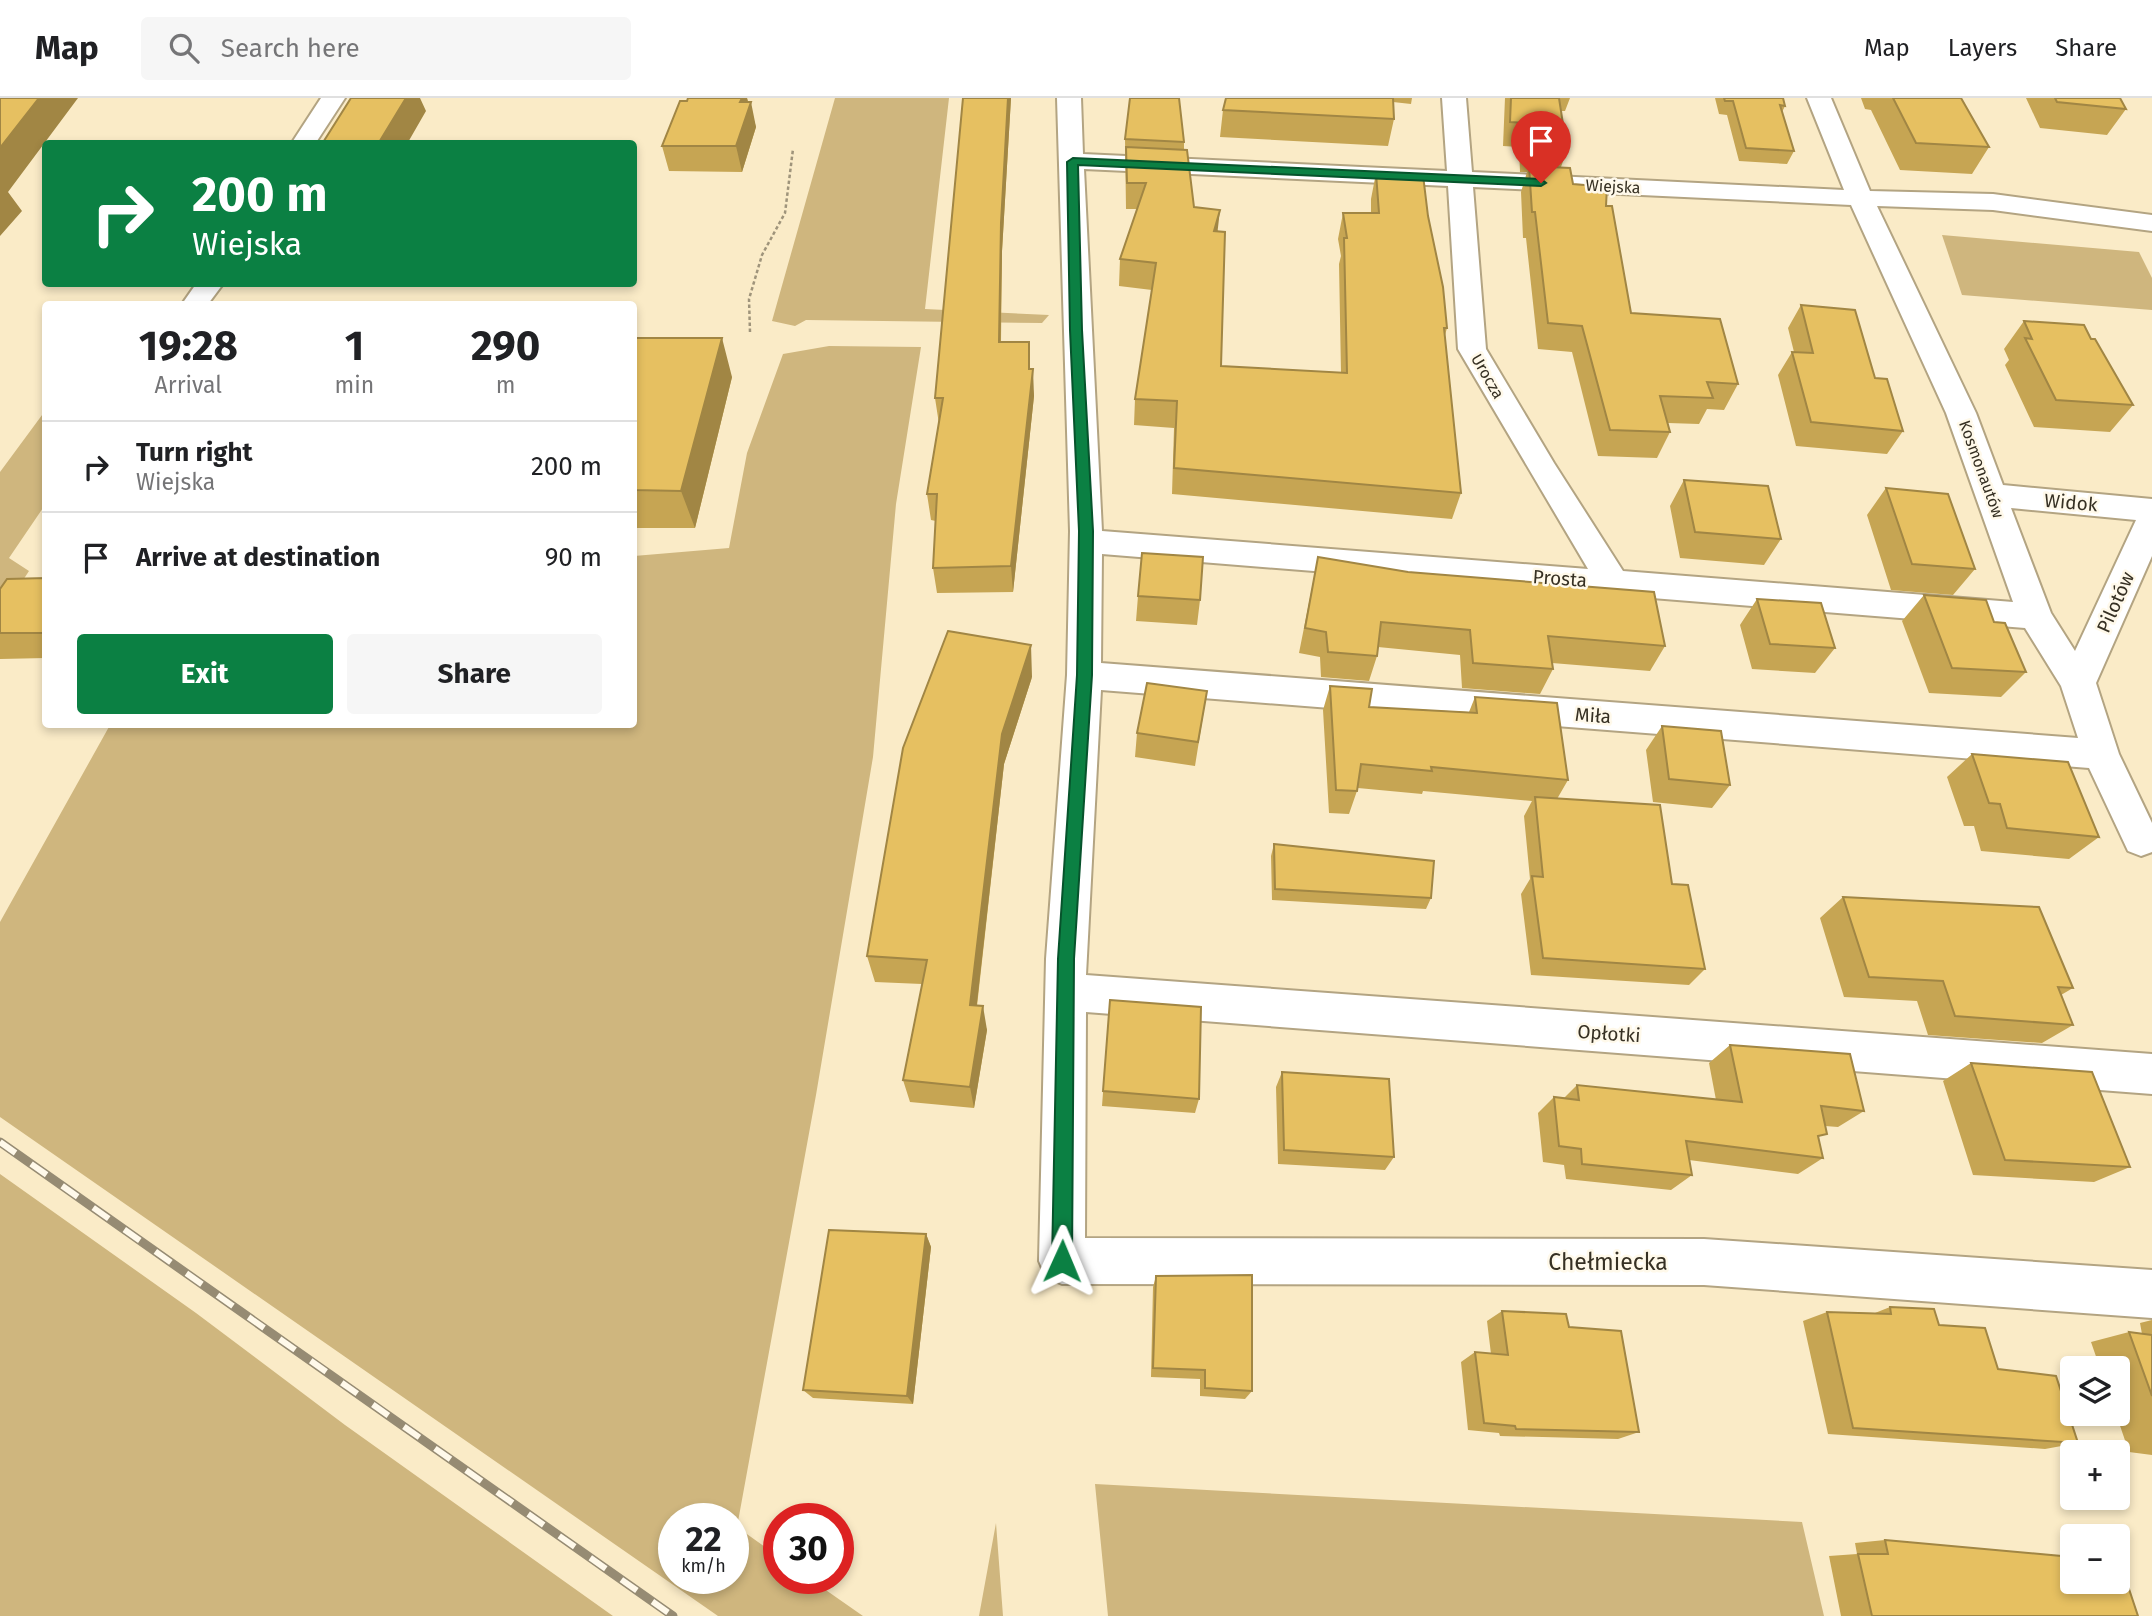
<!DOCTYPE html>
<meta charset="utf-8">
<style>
body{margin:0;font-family:"Fira Sans",sans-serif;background:#f6f6f6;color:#202124;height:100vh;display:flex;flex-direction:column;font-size:26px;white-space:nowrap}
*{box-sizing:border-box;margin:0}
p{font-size:23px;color:#757577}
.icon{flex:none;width:38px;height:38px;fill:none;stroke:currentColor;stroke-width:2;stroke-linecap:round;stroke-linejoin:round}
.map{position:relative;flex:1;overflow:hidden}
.panel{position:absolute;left:42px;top:203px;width:595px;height:427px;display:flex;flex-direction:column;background:#fff;border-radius:7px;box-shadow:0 4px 10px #0003}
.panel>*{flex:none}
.top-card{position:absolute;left:42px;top:42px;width:595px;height:147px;border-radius:7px;box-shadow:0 4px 10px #0003;background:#0b8043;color:#fff;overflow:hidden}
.fabs{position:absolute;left:2060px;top:1258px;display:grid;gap:14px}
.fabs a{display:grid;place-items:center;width:70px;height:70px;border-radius:7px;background:#fff;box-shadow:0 4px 10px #0003;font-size:35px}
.speed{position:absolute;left:658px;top:1405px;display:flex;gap:14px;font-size:35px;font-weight:700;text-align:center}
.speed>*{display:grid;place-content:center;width:91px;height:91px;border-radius:50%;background:#fff;box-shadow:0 4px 10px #0003;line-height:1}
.speed small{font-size:18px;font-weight:400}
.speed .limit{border:10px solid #d22;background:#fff;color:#111}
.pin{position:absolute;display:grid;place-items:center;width:60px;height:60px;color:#fff;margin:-72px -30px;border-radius:50% 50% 50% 0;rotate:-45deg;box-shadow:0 0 7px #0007}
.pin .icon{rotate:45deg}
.me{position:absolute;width:77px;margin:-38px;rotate:1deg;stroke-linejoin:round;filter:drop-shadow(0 0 5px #0008)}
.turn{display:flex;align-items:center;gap:24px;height:147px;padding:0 35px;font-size:32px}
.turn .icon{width:91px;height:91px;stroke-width:2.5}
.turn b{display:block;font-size:49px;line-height:60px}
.eta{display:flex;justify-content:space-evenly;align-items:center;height:119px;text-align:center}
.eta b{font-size:42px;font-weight:700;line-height:49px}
.cta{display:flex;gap:14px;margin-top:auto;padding:14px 35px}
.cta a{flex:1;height:80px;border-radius:7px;background:#0b8043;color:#fff;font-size:28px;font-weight:700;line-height:80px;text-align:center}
.cta a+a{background:#f6f6f6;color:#202124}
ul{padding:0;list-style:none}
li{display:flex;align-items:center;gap:21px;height:91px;padding:0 35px;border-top:2px solid #e0e0e0}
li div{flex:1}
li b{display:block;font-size:26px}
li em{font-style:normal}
header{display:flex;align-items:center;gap:42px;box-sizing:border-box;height:98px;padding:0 35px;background:#fff;border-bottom:2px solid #e0e0e0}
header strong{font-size:33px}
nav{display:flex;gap:38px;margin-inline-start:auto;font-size:24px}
.search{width:490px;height:63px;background:#f6f6f6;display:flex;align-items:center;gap:18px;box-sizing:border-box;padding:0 24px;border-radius:7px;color:#757577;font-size:26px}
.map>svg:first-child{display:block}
</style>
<header>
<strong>Map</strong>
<div class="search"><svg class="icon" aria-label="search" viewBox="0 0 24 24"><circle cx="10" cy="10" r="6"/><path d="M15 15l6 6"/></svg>Search here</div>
<nav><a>Map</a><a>Layers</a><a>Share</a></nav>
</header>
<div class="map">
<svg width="2152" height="1518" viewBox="0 0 2152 1518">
<rect width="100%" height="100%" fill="#faebc7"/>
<path fill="#cfb67e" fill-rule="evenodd" d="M835,0H949L925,211L1049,217L1042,225L806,222L795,228L772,223Z
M1942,137L2139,154L2152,180V212L1962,197Z
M829,248L921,249L896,406L873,659L816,997L737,1429L779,1459V1480L810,1481L863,1518H718L0,1019V824L110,627L634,626V458L729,450L747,355L783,256ZM733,1421V1480H674V1421Z
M45,313V407L9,460L29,473L0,517V374Z
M0,1076L196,1215L345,1327L613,1518H0Z
M1095,1386L1802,1424L1824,1518H1108Z
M996,1425L1003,1518H979Z"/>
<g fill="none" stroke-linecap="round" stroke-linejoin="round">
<defs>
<path id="minor" d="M321,0H345L315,46H291Z
M1057,0H1081L1083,56L1447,73L1442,0H1466L1472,74L1844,92L1807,0H1831L1870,93L1993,96L2152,117V133L1993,112L1877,108L1976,315L2003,387L2152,401V458L2096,585L2119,656L2152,725V754L2141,758L2128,753L2089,670L1101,592L1086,877L2152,956V996L1086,914L1085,1140L1704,1141L2152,1172V1220L1704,1187L1062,1186L1046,1179L1039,1163L1046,861L1067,577L1070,433ZM1084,71L1448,88L1458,251L1588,471L1102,433ZM1473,89L1851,107L1946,315L2013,504L1623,473L1554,365L1486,251ZM2011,410L2136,422L2075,553L2051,515ZM1102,456L2025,530L2061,588L2078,640L1101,565Z
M196,186H223L208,206H182Z"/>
</defs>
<use href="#minor" stroke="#b3a482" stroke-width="4"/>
<path stroke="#9f947b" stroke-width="2.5" stroke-dasharray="3.5 2.5" stroke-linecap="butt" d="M750,234L749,201L762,157L785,115L793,51"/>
<use href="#minor" fill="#fff" fill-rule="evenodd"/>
<defs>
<path id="rail" d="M0,1044L673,1518"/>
</defs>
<use href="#rail" stroke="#968b73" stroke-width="9"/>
<use href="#rail" stroke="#fff9ea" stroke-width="6" stroke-dasharray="19" stroke-linecap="butt"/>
</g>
<path fill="#c6a553" d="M688,0H747L756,29L742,74L669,73L662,48Z
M963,0H1011L1002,153L1001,244L1030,271L1034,298L1013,494L937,495L933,470L936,423L931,422L927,396L939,326L935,300Z
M1226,0H1412L1411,6L1393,4L1394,21L1388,48L1220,39L1223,12Z
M1505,0H1570L1565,13H1561L1567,52L1561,69L1573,86L1606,108L1631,215L1738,286L1724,312L1707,311L1699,326L1668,325L1670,334L1657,360L1598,358L1572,254L1538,251L1526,140H1523L1521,94L1527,74H1520L1519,49L1503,48Z
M1715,0H1783L1785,8L1782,14L1794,53L1787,66L1739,63L1727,17L1719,16Z
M1861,0H1961L1989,49L1972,76L1900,72L1871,12L1865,11Z
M2026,0H2120L2126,11L2107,37L2040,30Z
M1125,41L1184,44V52L1194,109L1218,133L1221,268L1341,275L1339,166L1341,158L1338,141L1343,115H1371V101L1376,75L1428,118L1447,230L1445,237L1461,395L1452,421L1172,396L1174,330L1134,327L1135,301L1152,192L1119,188L1120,161L1137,111H1126Z
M1801,207L1875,280L1903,333L1887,356L1796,348L1778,277L1792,254H1794L1788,230Z
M2024,223L2091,241L2133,307L2110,334L2034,329L2005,267L2009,262L2004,251Z
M634,240L732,279L695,430H634Z
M1684,382L1781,441L1764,467L1680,460L1670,408Z
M1886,390L1975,471L1953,497L1891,492L1867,417Z
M1318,459L1665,548L1650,573L1552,565L1553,571L1540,596L1462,590L1460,557L1378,549L1377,558L1369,583L1321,579L1320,559L1299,555Z
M46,480V560L0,561V491Z
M1924,497L1994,524L2026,574L2001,599L1929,595L1902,523Z
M1138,498L1200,502L1197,527L1136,523Z
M1757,501L1835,550L1815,575L1752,571L1740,527Z
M1032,579L1004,666L977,908L987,932L974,1010L910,1004L903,982L922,886L875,884L867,858Z
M1330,588L1369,609L1469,614L1475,599L1568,682L1557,701L1672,786L1705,871L1689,887L1531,877L1521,796L1530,781L1524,718L1532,703L1423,693L1422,696L1358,690L1349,716L1329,715L1323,612Z
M1207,593L1195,668L1135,659L1137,635Z
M1662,628L1730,687L1712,710L1653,704L1646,652Z
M1972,656L2099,739L2069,761L1981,753L1974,728H1964L1947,679Z
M1274,746L1431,800L1426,811L1272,802L1271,758Z
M1843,799L2073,890L2061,897L2073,927L2042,945L1928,937L1917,903L1844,899L1820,820Z
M1110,902L1199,1001L1195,1015L1102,1008Z
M1730,947L1864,1013L1838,1029L1825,1028L1818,1041L1823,1060L1798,1076L1689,1062L1692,1077L1671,1092L1566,1081L1564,1067L1543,1064L1538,1015L1554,999L1564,1000L1577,987L1716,1002L1709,965Z
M1971,965L2130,1069L2094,1084L1973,1077L1943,983Z
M1282,974L1394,1059L1385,1072L1278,1066L1276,989Z
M926,1136L931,1149L913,1306L813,1300L803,1292Z
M1156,1178L1252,1293L1245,1301L1200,1298V1281L1151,1279L1153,1189Z
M1890,1209L1939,1227L1998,1271L2078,1345L2045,1351L1828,1336L1803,1223L1827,1214L1875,1215Z
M1502,1213L1569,1229L1639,1334L1618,1341L1500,1338L1499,1335L1468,1332L1461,1264L1475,1254L1491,1256L1487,1223Z
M2152,1222V1357L2129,1354L2116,1316H2118V1270H2100L2091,1244L2129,1234L2142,1236L2140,1225Z
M1885,1442L2138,1518H1841L1829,1458L1857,1456L1855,1445Z"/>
<path fill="#a18644" d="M39,0H78L8,94L22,113L0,138V50Z
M406,0H420L426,13L407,46H378Z
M742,0H747L749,9L751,4L756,29L742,74L736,48L740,4Z
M1008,0H1011L1002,153L1000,271L999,244L1001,125Z
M1220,112L1217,138L1214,133Z
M722,240L732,279L695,430L681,393Z
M1033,271L1034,298L1013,494L1011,468Z
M1031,547L1032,579L1004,666L974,931L970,907L1002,636Z
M983,908L987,932L974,1010L970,989Z
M926,1136L931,1149L913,1306L907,1298Z"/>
<path fill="#e6c061" stroke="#a18644" stroke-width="2" d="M0,0H39L0,50Z
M351,0H406L378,46H322Z
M688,0H742L740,4H751L736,48H662L680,3H687Z
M963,0H1008L1001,125L999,244H1029V271H1033L1011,468L933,470L937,396H927L943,300H935Z
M1130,0H1179L1184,44L1125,41Z
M1226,0H1393L1394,21L1223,12Z
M1511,0H1559L1567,52L1527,50L1526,25L1510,24Z
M1724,0H1783L1785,8L1780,7L1794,53L1746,50L1733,3H1725Z
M1893,0H1961L1989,49L1916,45Z
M2055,0H2120L2126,11L2057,4Z
M1126,49L1187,52L1194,109L1220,112L1214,133L1225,134L1221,268L1347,275L1344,140H1347L1343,115H1379L1376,75L1423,77L1428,118L1443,189L1447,230H1444L1461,395L1174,370L1177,303L1135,301L1156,165L1120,161L1146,85H1127Z
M1529,68L1570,70L1573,86L1607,89L1606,108H1612L1631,215L1720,221L1738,286L1707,284L1713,300L1660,298L1670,334L1610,332L1582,228L1548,225L1535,114H1532Z
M1801,207L1855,212L1875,280L1887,281L1903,333L1811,324L1792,254L1813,255Z
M2024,223L2084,227L2091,241H2095L2133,307L2056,302L2025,240L2032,241Z
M634,240H722L681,393L634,392Z
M1684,382L1768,388L1781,441L1695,434Z
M1886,390L1948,396L1975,471L1912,466Z
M1142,455L1203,459L1200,502L1138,498Z
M1318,459L1408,474L1654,494L1665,548L1548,538L1553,571L1473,565L1470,532L1381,524L1377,558L1328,554L1326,534L1305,530Z
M46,480V535H0V491L7,481Z
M1924,497L1986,502L1994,524L2005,525L2026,574L1952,570Z
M1757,501L1821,505L1835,550L1770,546Z
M948,533L1031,547L1002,636L970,907L983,908L970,989L903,982L927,862L867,858L903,650Z
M1147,585L1207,593L1198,644L1137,635Z
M1330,588L1372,591L1369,609L1477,615L1475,599L1557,605L1568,682L1431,669L1432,673L1361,666L1357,693L1336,692Z
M1662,628L1721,633L1730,687L1669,681Z
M1972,656L2068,664L2099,739L2007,730L2000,706L1989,705Z
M1535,699L1660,707L1672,786L1688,787L1705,871L1543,860L1532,778L1543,779Z
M1274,746L1434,763L1431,800L1275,791Z
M1843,799L2039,809L2073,890L2058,889L2073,927L1955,918L1943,883L1869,879Z
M1110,902L1201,909L1199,1001L1103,993Z
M1730,947L1850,956L1864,1013L1821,1008L1827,1036L1818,1038L1823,1060L1686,1043L1692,1077L1582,1066L1581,1051L1559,1048L1554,999L1579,1002L1577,987L1742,1004Z
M1971,965L2092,974L2130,1069L2005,1062Z
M1282,974L1389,981L1394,1059L1284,1052Z
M829,1132L926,1136L907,1298L803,1292Z
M1252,1177V1293L1205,1290V1272L1153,1270L1156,1178Z
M1890,1209L1934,1211L1939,1227L1985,1230L1998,1271L2056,1278L2078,1345L1853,1330L1827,1214L1891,1216Z
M1502,1213L1566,1216L1569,1229L1621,1233L1639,1334L1516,1331L1515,1328L1484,1325L1475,1254L1508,1257Z
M2129,1234L2152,1237V1298Z
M1885,1442L2072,1459V1484H2118V1463L2120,1464L2138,1518H1872L1858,1456H1888Z"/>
<path fill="#0b8043" stroke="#07532c" stroke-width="2" d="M1073,60L1541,81L1546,85L1541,88L1078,67L1082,232L1093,433L1092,577L1074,861L1072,1163L1069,1170L1062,1173L1055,1170L1052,1163L1058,861L1077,577L1079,433L1070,232L1067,64Z"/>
<g text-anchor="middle" stroke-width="5" stroke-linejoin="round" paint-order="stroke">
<g font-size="16" fill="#363023" stroke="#fff9ea">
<text transform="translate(1613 88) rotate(3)" y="6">Wiejska</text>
<text transform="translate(1488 278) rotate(60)" y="6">Urocza</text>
<text transform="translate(1982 371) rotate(70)" y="6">Kosmonautów</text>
</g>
<g font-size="19" fill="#363023" stroke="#fff9ea">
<text transform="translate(2071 404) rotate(5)" y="7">Widok</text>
<text transform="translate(1560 480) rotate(4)" y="7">Prosta</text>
<text transform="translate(2115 504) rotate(-66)" y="7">Pilotów</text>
<text transform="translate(1593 617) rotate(4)" y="7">Miła</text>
<text transform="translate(1609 935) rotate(4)" y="7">Opłotki</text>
</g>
<g font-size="23" fill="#363023" stroke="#fff9ea">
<text x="1608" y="1172">Chełmiecka</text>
</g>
</g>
</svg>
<div class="fabs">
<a><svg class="icon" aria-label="layers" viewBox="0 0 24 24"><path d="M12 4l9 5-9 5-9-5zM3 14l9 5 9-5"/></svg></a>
<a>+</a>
<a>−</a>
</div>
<div class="speed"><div>22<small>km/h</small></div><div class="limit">30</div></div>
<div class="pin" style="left:1541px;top:85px;background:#d93025"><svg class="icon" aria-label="arrive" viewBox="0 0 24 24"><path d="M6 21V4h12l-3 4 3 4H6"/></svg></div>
<svg class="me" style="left:1062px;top:1163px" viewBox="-20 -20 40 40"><path d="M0-17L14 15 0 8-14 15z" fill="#0b8043" stroke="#fff" stroke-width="4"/></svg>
<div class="top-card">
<div class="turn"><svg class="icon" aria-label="right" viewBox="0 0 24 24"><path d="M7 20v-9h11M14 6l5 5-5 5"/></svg><div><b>200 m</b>Wiejska</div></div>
</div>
<section class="panel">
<div class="eta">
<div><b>19:28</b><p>Arrival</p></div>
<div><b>1</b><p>min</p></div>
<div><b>290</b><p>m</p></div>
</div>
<ul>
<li><svg class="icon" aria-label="right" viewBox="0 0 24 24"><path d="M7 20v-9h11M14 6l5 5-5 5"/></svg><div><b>Turn right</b><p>Wiejska</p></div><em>200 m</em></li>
<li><svg class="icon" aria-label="arrive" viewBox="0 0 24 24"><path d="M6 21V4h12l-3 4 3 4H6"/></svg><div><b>Arrive at destination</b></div><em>90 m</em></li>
</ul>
<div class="cta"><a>Exit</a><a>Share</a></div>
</section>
</div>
